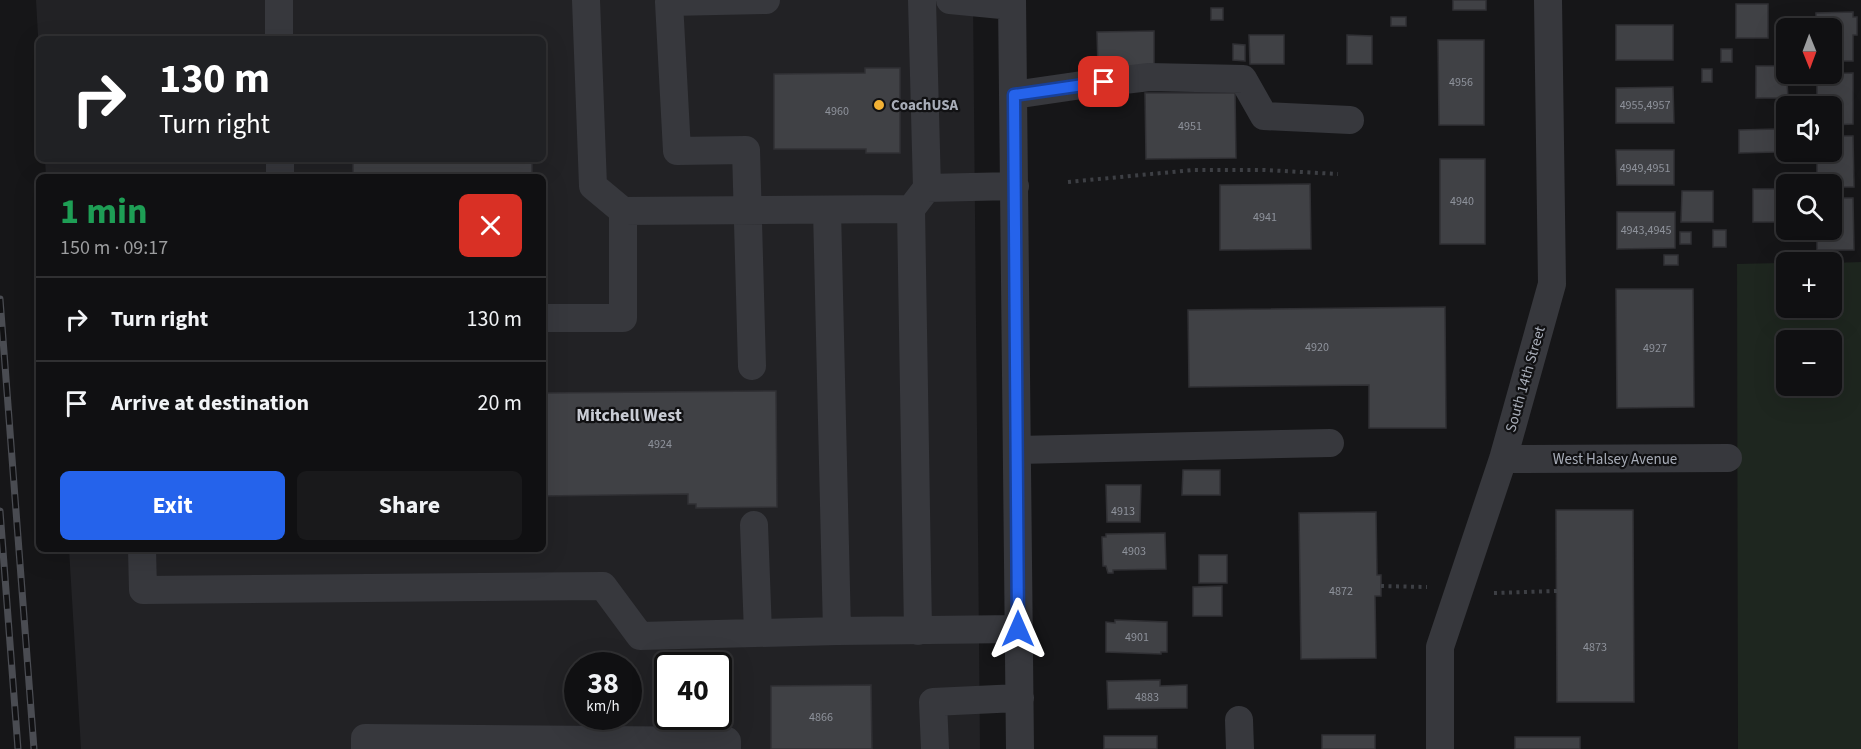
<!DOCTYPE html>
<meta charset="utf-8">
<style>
body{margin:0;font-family:"Source Sans 3",sans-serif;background:#19191b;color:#f1f3f6;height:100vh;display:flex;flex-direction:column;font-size:22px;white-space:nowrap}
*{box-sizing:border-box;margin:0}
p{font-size:20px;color:#9c9d9f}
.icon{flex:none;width:33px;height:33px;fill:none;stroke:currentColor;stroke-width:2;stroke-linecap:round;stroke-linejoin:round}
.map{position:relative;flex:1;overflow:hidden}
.details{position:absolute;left:36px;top:174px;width:510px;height:378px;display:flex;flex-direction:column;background:#101012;border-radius:9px;box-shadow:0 6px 24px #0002,0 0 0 2px #303032}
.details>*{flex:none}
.top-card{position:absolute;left:36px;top:36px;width:510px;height:126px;border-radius:9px;box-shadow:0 6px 24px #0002,0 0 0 2px #303032;background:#202124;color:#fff;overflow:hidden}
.needle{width:39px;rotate:179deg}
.buttons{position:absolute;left:1776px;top:18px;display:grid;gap:12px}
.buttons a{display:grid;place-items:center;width:66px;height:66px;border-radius:9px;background:#101012;box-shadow:0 6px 24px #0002,0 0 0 2px #303032;font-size:30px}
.speed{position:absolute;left:564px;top:652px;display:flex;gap:12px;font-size:30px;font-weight:700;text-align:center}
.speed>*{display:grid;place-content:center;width:78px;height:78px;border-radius:50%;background:#101012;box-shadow:0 6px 24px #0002,0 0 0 2px #303032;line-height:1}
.speed small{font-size:15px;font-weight:400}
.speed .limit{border:3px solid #111;border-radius:9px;background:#fff;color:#111}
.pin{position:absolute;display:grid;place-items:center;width:51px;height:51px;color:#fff;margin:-26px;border-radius:12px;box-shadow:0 3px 9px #0006}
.me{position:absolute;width:66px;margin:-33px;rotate:0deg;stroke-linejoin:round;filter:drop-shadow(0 0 4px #0008)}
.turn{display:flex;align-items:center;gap:21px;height:126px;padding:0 24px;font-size:27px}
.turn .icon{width:78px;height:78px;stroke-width:2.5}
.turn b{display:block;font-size:42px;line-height:51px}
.round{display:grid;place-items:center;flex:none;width:63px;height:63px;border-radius:9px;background:#19191b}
.headline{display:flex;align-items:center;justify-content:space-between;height:102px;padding:0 24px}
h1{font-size:36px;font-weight:700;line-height:45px;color:#1e9e55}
.button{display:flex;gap:12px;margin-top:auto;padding:12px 24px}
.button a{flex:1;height:69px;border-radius:9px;background:#2563eb;color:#fff;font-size:24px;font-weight:700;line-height:69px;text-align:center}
.button a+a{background:#19191b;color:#f1f3f6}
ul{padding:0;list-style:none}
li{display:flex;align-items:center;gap:18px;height:84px;padding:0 24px;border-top:2px solid #303032}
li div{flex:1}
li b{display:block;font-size:22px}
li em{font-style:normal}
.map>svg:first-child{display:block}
</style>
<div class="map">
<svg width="1861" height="749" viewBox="0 0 1861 749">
<rect width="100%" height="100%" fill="#161618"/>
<path fill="#222225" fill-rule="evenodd" d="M36,0H973L980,749H81L69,549H543V177H46L45,159H543V39H39V53ZM578,666H628V717H578ZM668,666H718V717H668Z"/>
<path fill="#1e261f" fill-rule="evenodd" d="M1861,262V749H1738L1737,264L1786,263V308H1832V263ZM1786,340H1832V386H1786Z"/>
<path fill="#404145" stroke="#303034" stroke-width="1.5" d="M1453,0H1486V10H1453Z
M1736,4H1768V38H1736Z
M1211,8H1223V20H1211Z
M1853,12V17H1857V35H1853V61H1832V28H1816V13Z
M1391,17H1406V26H1391Z
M1616,25H1673V60H1616Z
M1154,31V67L1098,68L1097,32Z
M1249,35H1284V64H1250Z
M1347,35L1372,36V64H1347Z
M1438,40H1484V125H1439Z
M1233,44L1245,45V61L1233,60Z
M1721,49H1732V62H1721Z
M1756,66H1786L1788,98H1756Z
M865,68H900V153H866V149H774V74L865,73Z
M1702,69H1712V82H1702Z
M1853,73V124L1832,125V106H1817V74Z
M1673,87L1674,123H1616V88Z
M1145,93H1235L1236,158L1146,159Z
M1776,129L1777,152L1739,153V130Z
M1832,136H1853L1854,187H1832V184H1817V152H1832Z
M1616,150H1674V185H1617Z
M353,159H532V177H353Z
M1440,159H1485V244H1440Z
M1310,184L1311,249L1220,250V185Z
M1753,189H1781V222H1753Z
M1682,191H1713V222H1681Z
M1832,198H1853L1854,250H1817V230H1832Z
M1617,212H1675V248L1617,249Z
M1713,230H1726V247H1713Z
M1680,232H1691V244H1680Z
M1664,255H1678V265H1664Z
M1616,289H1693L1694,407L1617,408Z
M1445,307L1446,428H1369V385L1189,387L1188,310Z
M776,391L777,507L696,508V504H688V494L543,496V393Z
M1183,470H1220V495H1182Z
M1106,485H1141L1140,522H1107Z
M1556,510H1633L1634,702H1557Z
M1376,512L1377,575H1381V596H1375L1376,658L1301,659L1299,513Z
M1165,533L1166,569L1113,570V573H1108L1106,566H1103L1102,537H1106V534Z
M1199,555H1227V583H1199Z
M1222,586V616H1193V587Z
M1115,620L1167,622V652H1161V654L1106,652V622L1115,623Z
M1160,680V686L1187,685V708L1108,709L1107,681Z
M871,685L872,749H771V686Z
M1322,735H1375V749H1322Z
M1104,736H1157V749H1104Z
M1515,737H1580V749H1515Z"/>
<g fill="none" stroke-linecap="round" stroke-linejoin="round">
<path stroke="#3d3f44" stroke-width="4" stroke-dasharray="3 4.5" stroke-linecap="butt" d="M1068,182L1193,170H1265L1338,174
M1381,586L1427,587
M1494,593L1557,591"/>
<path stroke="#37383d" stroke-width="28" d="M279,0V39
M586,0L593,186L623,211L911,209
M950,0L1012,6
M1012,0L1020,749
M1014,95L1082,85L1149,77L1243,79L1264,116L1350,120
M280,159V177
M927,188L1015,186
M827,210L837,631
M543,318H623V211
M752,366L746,150L677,151L669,2L766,0
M1018,450L1330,443
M1503,459L1728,458
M754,525L758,633
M142,549L143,590L603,586L640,636L837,631L1018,629
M918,631L911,209L927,188L922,0
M1239,720L1240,749
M365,749V738L727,741V749
M935,749L933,702L1020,698
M1440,749V647L1503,459L1552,284L1548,0"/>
<defs>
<path id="rail" d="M0,299L34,749
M0,511L18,749"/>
</defs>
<use href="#rail" stroke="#4a4c52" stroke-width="7"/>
<use href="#rail" stroke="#111113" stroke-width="4.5" stroke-dasharray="14" stroke-linecap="butt"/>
</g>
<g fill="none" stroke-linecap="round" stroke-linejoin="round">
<defs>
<path id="route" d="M1018,629L1014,95L1104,82"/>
</defs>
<use href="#route" stroke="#184099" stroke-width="15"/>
<use href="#route" stroke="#2563eb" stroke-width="10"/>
</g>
<circle fill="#f2b134" stroke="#111113" stroke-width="2" cx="879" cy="105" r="6"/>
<g text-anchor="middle" stroke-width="4.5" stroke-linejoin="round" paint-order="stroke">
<g font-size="12" fill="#8e929b">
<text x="1461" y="86">4956</text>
<text x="1645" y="109">4955,4957</text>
<text x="837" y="115">4960</text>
<text x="1190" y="130">4951</text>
<text x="1645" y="172">4949,4951</text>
<text x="1462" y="205">4940</text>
<text x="1265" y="221">4941</text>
<text x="1646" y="234">4943,4945</text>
<text x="1317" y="351">4920</text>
<text x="1655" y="352">4927</text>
<text x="660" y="448">4924</text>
<text x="1123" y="515">4913</text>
<text x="1134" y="555">4903</text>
<text x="1341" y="595">4872</text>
<text x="1137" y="641">4901</text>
<text x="1595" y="651">4873</text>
<text x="1147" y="701">4883</text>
<text x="821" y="721">4866</text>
</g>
<g font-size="15" font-weight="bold" fill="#a8adb8" stroke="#111113" text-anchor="start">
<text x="891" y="110">CoachUSA</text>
</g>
<g font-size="15" fill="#a8adb8" stroke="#111113">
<text transform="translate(1525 379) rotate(-74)" y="5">South 14th Street</text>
<text x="1615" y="464">West Halsey Avenue</text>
</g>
<g font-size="18" font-weight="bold" fill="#c9ccd4" stroke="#111113">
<text x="629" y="421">Mitchell West</text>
</g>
</g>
</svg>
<div class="buttons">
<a><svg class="needle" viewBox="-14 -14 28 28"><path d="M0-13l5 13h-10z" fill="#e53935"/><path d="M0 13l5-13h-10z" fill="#9c9d9f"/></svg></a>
<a><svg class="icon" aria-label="sound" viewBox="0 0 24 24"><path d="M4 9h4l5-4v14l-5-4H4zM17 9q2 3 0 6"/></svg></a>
<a><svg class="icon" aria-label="search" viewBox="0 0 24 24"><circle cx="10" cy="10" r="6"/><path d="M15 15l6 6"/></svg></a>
<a>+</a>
<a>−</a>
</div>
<div class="speed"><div>38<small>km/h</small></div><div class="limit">40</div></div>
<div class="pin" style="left:1104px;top:82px;background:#d93025"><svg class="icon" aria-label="arrive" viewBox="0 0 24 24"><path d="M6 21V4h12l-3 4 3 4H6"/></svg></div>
<svg class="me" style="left:1018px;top:629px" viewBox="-20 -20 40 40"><path d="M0-17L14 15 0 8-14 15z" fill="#2563eb" stroke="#fff" stroke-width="4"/></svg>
<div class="top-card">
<div class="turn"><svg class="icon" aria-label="right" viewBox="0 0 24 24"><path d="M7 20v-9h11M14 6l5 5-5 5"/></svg><div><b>130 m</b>Turn right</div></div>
</div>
<section class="details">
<div class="headline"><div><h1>1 min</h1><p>150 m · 09:17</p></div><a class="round" style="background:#d93025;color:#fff"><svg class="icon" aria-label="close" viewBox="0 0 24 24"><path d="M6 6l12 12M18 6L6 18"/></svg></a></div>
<ul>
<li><svg class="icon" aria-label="right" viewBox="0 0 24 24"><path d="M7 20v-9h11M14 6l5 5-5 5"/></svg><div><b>Turn right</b></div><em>130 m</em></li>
<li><svg class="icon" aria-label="arrive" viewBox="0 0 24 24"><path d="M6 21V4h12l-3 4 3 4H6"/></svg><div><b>Arrive at destination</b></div><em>20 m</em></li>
</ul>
<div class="button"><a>Exit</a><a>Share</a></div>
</section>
</div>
